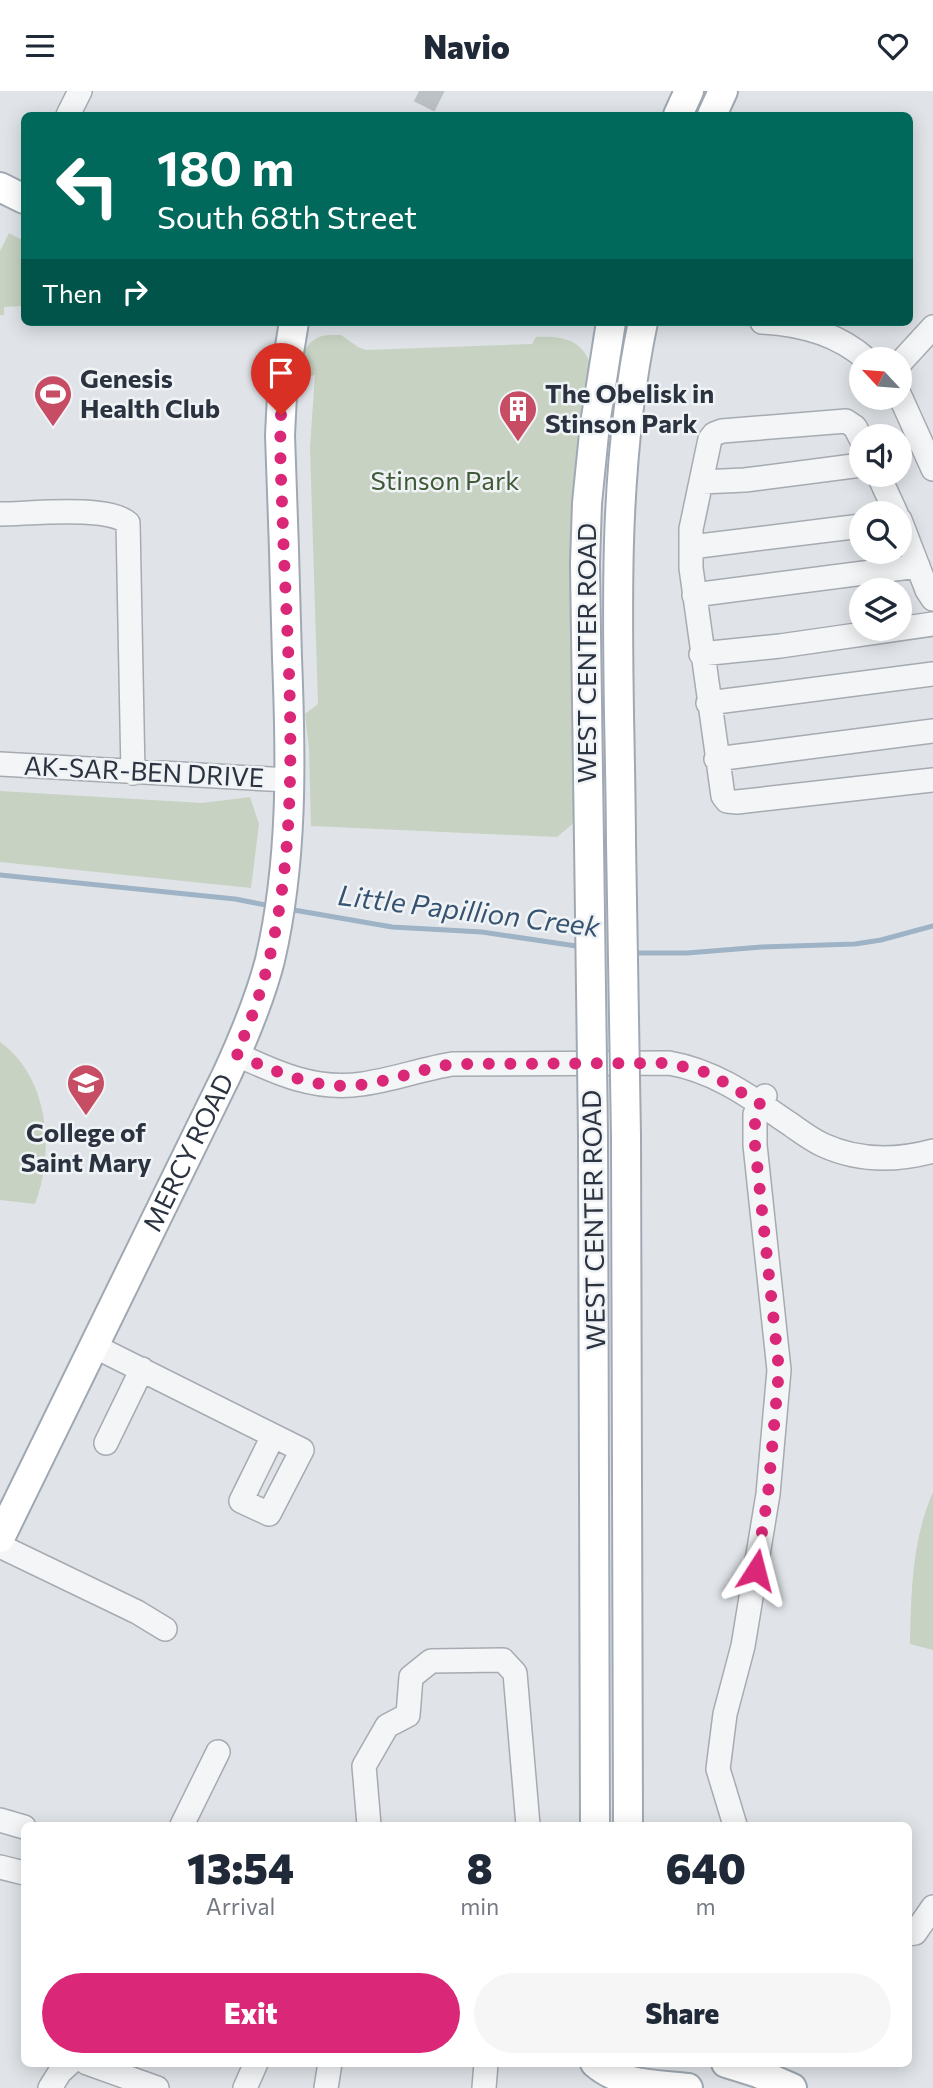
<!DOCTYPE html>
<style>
body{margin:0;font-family:Commissioner,sans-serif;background:#f6f6f7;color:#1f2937;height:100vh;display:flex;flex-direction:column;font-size:26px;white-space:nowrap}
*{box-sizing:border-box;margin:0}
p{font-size:23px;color:#747a83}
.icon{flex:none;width:38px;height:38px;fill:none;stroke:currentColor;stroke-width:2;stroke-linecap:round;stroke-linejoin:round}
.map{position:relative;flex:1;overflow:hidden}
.sheet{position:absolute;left:21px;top:1731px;width:891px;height:245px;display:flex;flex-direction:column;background:#fff;border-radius:10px;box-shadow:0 4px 18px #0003}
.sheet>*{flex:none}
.banner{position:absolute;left:21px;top:21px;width:892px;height:214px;border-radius:10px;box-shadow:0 4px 18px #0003;background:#00695c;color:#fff;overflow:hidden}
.needle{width:46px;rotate:296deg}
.buttons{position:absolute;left:849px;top:256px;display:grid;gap:14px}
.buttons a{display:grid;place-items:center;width:63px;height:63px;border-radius:50%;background:#fff;box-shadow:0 4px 18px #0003;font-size:35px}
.pin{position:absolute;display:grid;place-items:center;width:60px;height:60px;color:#fff;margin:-72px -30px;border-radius:50% 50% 50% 0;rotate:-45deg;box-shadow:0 0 7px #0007}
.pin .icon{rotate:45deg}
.me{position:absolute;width:77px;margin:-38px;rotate:9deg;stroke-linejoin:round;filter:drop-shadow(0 0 5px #0008)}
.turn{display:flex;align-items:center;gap:24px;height:147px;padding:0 21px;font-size:32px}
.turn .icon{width:91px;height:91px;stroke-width:2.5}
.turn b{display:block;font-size:49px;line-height:60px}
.then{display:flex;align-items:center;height:66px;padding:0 21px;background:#0003;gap:14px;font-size:26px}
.eta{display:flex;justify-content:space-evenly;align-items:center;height:119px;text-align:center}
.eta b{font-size:42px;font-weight:800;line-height:49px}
.button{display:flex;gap:14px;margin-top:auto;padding:14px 21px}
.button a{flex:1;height:80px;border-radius:42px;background:#db2777;color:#fff;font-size:28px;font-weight:800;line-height:80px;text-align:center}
.button a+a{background:#f6f6f7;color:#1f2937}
header{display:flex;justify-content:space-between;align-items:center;height:91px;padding:0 21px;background:#fff;font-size:32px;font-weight:800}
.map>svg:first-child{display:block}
</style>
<header><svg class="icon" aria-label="menu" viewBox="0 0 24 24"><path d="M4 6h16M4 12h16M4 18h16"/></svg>Navio<svg class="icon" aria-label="heart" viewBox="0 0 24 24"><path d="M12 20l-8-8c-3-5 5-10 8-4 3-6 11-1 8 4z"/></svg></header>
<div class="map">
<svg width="933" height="1997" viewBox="0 0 933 1997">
<rect width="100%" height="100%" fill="#e0e4e8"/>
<path fill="#c7d2c2" d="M9,142L24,150V215L4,216V224H0V160Z
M341,244L358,256L366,259L532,253L536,246C562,245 583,248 591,276L576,730L557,746L311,735L309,658L305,623L318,613L310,356L315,284L302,288C297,275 303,253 317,247C324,243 334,244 341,244Z
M0,700L202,712L250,706L259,733L251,797L0,771Z
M0,951C49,986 55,1060 35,1113L0,1109Z
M933,1401V1559L910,1553C911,1500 912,1449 933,1401Z"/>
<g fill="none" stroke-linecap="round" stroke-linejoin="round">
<path stroke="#9eb3c6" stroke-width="5" d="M0,784L235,808L271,815
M288,818L392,836L482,841L583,856
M631,862H687L762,856L855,853L881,849L933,835"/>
<path stroke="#bcc1c6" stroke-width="23" stroke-dasharray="23 11" stroke-linecap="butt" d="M419,0L447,14"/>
<defs>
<path id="minor" d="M68,24L80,0
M762,231C800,233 837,242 866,268
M900,272L933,236
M900,305L933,378
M861,348L855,336L846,330L722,340L714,343L710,348L691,438V477L723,705L727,710L737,711L933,689
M878,383L896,422
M701,391L745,389L861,374
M0,423C29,423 107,414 128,432L133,682
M900,429L927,499L933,508
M691,456L861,435
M694,504L918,475
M701,563L780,555L933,533
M708,612L933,583
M716,668L933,640
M0,673L288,689
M236,963C276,982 316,1000 362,993C392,989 422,978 452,973L669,972C715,980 749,1005 787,1031C799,1039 810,1048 823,1054C858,1070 896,1070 933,1060
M94,1255L302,1359L269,1423L241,1410L273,1345
M106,1352L142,1278
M0,1455L137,1521L165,1538
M0,1729L24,1736
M182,1734L218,1661
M369,1734L364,1675L387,1635L408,1624L411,1586L431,1570L503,1569L515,1582L528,1734
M735,1734L718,1678L725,1623L743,1555L768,1403L779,1279L755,1054V1023L765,1005
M0,1776L24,1782
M908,1843L915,1842L933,1816
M87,1972L157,1997
M50,1997L60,1981L70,1972
M245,1997L256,1972
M326,1997L330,1972
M484,1997L486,1972"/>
<g id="major">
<path d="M678,24L689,0"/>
<path d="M712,24L723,0"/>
<path d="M0,96L24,108"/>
<path d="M589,751L585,473L587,412L595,333L611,231"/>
<path d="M621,751C620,578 607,402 643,231"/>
<path d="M593,1045L595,1734"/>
<path d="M626,1045L628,1734"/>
<path id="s1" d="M0,1447L227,983C244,946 260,908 270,869C293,770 291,667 287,567C285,493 283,418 280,344L282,304L294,231"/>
<path d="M595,1972C621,1995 656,1993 688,1997"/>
<path d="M726,1972L758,1982L792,1997"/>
</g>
</defs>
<use href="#minor" stroke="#a6abb2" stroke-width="26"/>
<use href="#major" stroke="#a0a9b3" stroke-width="32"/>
<use href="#minor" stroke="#f3f5f7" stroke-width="23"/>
<use href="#major" stroke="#fff" stroke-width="28"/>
<defs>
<path id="major-bridge" d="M589,751L593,1045
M621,751L626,1045"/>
</defs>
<use href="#major-bridge" stroke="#a0a9b3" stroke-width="32" stroke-linecap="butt"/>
<use href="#major-bridge" stroke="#fff" stroke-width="28"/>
</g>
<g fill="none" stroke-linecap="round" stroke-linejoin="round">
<path stroke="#db2777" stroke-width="12" stroke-dasharray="0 21.6" d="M281,324C279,362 282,402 283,440C289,607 310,808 236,963C278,982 320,1001 367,993C396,988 423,978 453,973L669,972L709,982L760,1013L755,1023V1054L779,1279L768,1403L756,1479"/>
</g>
<defs>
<symbol id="stadium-pin" viewBox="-11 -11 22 30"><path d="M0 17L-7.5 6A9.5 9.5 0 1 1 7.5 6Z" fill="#c64d64" stroke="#f0f3f6"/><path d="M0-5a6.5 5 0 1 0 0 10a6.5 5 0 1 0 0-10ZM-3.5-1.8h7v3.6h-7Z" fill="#fff"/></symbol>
<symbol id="building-pin" viewBox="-11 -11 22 30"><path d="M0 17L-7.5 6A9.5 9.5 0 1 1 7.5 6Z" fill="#c64d64" stroke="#f0f3f6"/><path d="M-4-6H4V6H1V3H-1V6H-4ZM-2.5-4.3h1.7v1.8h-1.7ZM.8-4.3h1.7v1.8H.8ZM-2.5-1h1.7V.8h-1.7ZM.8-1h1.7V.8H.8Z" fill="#fff"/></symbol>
<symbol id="university-pin" viewBox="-11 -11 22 30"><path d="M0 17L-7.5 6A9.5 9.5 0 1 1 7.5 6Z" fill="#c64d64" stroke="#f0f3f6"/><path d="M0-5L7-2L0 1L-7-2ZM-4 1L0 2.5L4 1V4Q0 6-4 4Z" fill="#fff"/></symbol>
</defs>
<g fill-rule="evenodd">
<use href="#stadium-pin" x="31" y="281" width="44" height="60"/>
<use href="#building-pin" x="496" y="296" width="44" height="60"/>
<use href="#university-pin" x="64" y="970" width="44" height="60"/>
</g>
<g text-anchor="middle" stroke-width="5" stroke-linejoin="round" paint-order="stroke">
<g font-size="26" font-weight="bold" fill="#2a333f" stroke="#f0f3f6" text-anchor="start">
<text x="80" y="297">Genesis<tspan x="80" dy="30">Health Club</tspan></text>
<text x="545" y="312">The Obelisk in<tspan x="545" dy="30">Stinson Park</tspan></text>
<text x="86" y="1051" text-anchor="middle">College of<tspan x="86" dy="30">Saint Mary</tspan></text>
</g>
<g font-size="26" fill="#405a38" stroke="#f0f3f6">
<text x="445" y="399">Stinson Park</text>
</g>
<g font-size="26" fill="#2a333f" stroke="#f0f3f6">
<text transform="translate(587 562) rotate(-90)" y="9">WEST CENTER ROAD</text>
<text transform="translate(144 681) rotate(3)" y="9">AK-SAR-BEN DRIVE</text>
<text dy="9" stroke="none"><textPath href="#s1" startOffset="429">MERCY ROAD</textPath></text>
<text transform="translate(594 1129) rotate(-91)" y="9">WEST CENTER ROAD</text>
</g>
<g font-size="28" font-style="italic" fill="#365371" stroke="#f0f3f6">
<text transform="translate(469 820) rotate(7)" y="10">Little Papillion Creek</text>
</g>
</g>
</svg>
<div class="buttons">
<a><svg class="needle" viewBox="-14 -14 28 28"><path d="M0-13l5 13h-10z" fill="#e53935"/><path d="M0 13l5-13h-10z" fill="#747a83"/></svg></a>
<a><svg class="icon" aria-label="sound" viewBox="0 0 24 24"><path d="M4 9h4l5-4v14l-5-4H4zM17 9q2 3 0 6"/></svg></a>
<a><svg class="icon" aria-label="search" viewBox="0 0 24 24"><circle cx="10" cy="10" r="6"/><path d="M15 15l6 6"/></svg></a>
<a><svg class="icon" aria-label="layers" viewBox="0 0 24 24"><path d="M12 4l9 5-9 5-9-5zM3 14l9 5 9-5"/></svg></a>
</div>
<div class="pin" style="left:281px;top:324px;background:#d93025"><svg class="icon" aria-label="arrive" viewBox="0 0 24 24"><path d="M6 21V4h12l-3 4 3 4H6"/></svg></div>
<svg class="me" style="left:756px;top:1479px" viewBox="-20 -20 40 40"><path d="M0-17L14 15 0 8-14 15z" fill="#db2777" stroke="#fff" stroke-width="4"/></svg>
<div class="banner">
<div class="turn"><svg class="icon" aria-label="left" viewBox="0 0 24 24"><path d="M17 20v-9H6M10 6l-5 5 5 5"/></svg><div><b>180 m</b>South 68th Street</div></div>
<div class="then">Then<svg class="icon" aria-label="right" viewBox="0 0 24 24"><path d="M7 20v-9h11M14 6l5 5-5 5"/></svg></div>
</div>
<section class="sheet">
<div class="eta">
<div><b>13:54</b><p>Arrival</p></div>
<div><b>8</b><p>min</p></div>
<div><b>640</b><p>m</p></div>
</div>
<div class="button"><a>Exit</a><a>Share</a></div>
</section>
</div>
